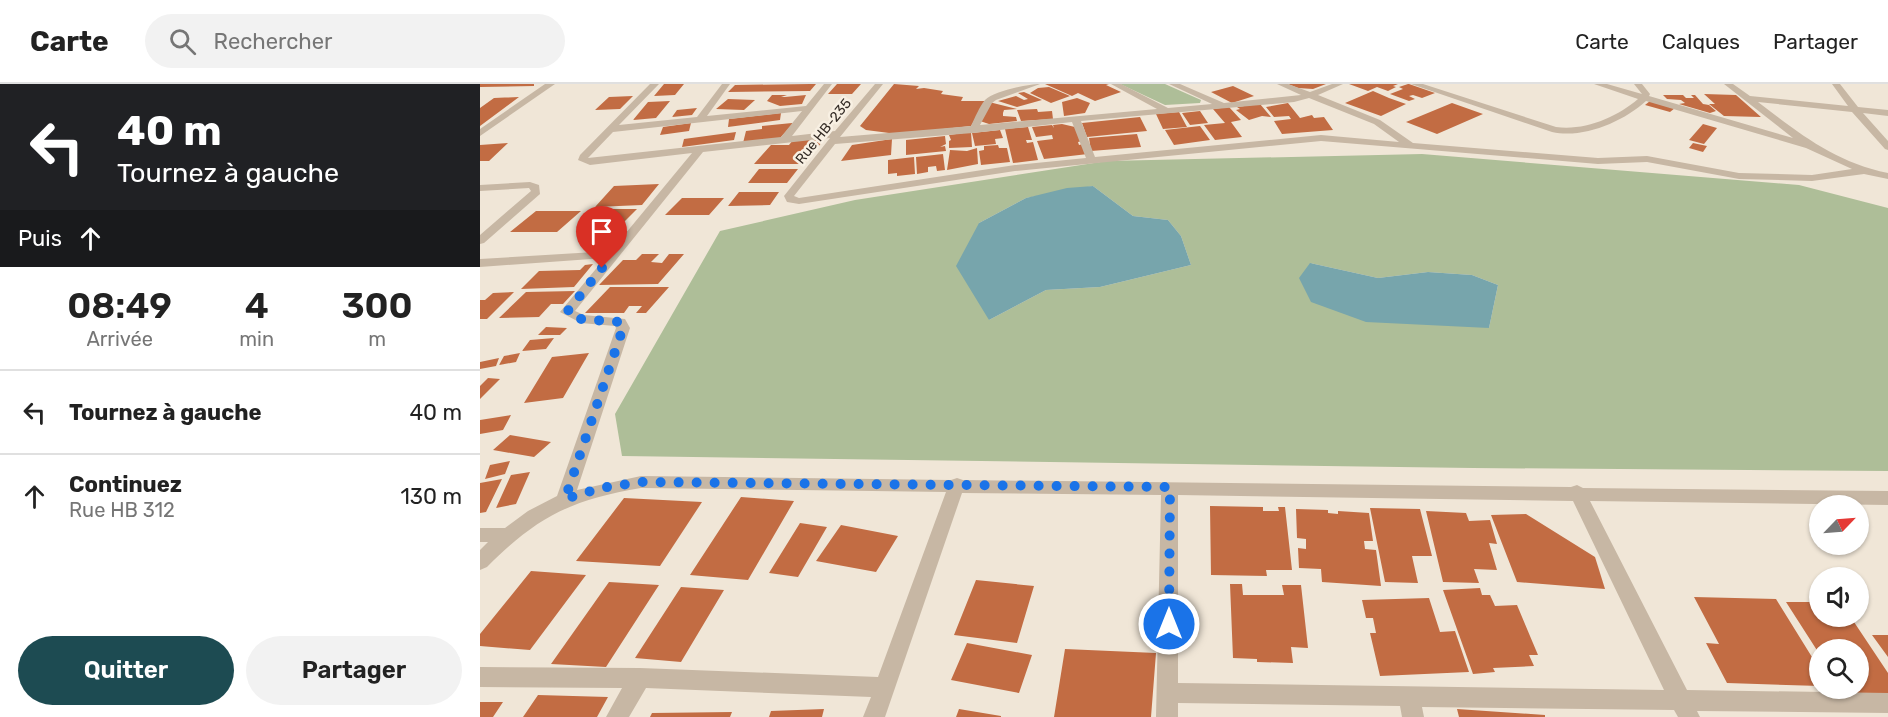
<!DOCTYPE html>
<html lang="fr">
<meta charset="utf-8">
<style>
body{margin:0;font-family:Rubik,sans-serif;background:#f2f2f2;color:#222;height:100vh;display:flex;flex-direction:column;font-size:22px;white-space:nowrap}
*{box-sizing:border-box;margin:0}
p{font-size:20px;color:#767676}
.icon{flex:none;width:33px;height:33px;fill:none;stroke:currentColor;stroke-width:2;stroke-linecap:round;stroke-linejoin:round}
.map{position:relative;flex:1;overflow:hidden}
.drawer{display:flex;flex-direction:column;background:#fff;width:480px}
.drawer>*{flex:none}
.guide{background:#202124;color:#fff;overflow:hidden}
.needle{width:39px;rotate:65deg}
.controls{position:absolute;left:1329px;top:411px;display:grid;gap:12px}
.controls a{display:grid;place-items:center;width:60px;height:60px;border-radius:50%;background:#fff;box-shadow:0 2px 4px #0004;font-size:30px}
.pin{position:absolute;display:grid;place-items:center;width:51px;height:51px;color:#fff;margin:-62px -26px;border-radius:50% 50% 50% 0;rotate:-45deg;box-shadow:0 0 6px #0007}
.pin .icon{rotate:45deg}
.me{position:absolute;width:66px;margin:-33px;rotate:0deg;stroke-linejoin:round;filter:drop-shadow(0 0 4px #0008)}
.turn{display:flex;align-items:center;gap:21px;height:126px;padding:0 18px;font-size:27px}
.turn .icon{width:78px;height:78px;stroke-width:2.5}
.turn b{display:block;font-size:42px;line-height:51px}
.then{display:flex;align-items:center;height:57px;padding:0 18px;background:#0003;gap:12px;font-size:22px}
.eta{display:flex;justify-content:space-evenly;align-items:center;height:102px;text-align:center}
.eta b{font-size:36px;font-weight:600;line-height:42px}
.primary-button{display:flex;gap:12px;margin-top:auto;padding:12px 18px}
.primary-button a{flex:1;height:69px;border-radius:36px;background:#1d4b52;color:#fff;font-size:24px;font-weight:600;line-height:69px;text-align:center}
.primary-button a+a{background:#f2f2f2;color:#222}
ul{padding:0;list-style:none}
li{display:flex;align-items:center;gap:18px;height:84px;padding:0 18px;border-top:2px solid #e0e0e0}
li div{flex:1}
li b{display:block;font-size:22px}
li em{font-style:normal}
header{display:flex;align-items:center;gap:36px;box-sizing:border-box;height:84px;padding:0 30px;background:#fff;border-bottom:2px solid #e0e0e0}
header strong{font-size:28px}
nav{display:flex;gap:33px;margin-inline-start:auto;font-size:21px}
.search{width:420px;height:54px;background:#f2f2f2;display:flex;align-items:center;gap:15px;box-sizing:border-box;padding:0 21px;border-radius:33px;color:#767676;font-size:22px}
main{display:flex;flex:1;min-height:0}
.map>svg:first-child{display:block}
</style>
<header>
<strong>Carte</strong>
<div class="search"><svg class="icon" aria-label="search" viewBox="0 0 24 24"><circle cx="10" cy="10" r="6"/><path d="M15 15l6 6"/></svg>Rechercher</div>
<nav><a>Carte</a><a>Calques</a><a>Partager</a></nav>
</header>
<main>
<section class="drawer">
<div class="guide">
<div class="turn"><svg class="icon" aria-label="left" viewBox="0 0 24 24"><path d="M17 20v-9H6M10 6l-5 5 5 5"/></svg><div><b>40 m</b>Tournez à gauche</div></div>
<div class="then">Puis<svg class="icon" aria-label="ahead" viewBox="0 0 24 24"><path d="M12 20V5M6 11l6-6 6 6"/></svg></div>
</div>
<div class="eta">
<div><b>08:49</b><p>Arrivée</p></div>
<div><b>4</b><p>min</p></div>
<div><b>300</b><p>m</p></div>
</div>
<ul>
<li><svg class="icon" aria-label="left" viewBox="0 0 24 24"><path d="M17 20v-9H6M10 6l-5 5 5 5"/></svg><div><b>Tournez à gauche</b></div><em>40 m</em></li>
<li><svg class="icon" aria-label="ahead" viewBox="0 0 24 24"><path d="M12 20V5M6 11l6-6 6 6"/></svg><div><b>Continuez</b><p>Rue HB 312</p></div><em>130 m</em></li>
</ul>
<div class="primary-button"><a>Quitter</a><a>Partager</a></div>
</section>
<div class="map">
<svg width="1408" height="633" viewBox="0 0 1408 633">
<rect width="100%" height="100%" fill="#f0e6d7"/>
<path fill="#aebe98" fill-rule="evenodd" d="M640,0H685L721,16L720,19L685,21Z
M942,70L1319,101L1408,124V387L993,384L142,372L135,330L240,147L375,116L627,77ZM613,102L653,132L688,136L701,152L711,181L620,203L566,206L509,236L499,139L546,114ZM830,179L898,194L948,188L992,191L1018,201L1009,244Z"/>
<path fill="#77a5ac" d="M613,102L653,132L688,136L701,152L711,181L620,203L566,206L509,236L476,182L499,139L546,114L587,104Z
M830,179L898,194L948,188L992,191L1018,201L1009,244L886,238L831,218L819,194Z"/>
<path fill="#c26c43" d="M0,0H54V2L0,3Z
M184,0H204L195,11L174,12Z
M330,0H336L330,7L248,8L255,1Z
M357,0H381L372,10H348Z
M414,0L439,2L436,5L444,4L463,7L461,10L483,13L481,17H506L491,42L417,50L386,46L380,42Z
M565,0H629L626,1L641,8L615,17L598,9L592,12Z
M808,0H846L833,5L818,4Z
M869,0H918L913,2L916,3L908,7L897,3L888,7Z
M928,0H929L955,9L942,14L933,11L929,12L935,15L929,17L910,10L923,5L919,3Z
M753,2L774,12L752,19L731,8Z
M569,3L590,12L571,19L550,9L558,4Z
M893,7L909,14L926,20L901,32L865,19Z
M544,8L562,16L537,23L518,17L536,12L544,16L548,15L538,9Z
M1224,10L1256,11L1281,33L1244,32L1229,20H1235Z
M292,11H307L301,13H305L326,11L322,20L300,22L287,17Z
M1183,11H1203L1206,14H1214L1211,11H1215L1223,20L1229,21L1236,27L1230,29L1199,20L1205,19L1201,16L1187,15Z
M153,12L140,25L115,26L129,13Z
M39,13L0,42V24L14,14Z
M597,14L610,19L605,29L584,32L582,18Z
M248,15L275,16L264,26L236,25Z
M190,17L176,34L153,36L168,18Z
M1170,17L1195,24L1190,28L1165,21Z
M509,18L537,25L524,26L523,29V32L536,33L537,37L509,40L500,37Z
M808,19L820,34L832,31L834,34L844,33L853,46L802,50L794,37L811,35L809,32L794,33L786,23Z
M972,19L1003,30L957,50L926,38Z
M780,20L791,33L782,32L769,36L756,26L760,25L757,23Z
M749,23L761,36L751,38L762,53L735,56L724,41L745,39L733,25Z
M217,24L212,31L192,33L197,26Z
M557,25L558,28L572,27L573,35L541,37L537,26Z
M720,27L728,39L710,41L702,29Z
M699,28L707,43L683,45L676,30Z
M301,29L300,36L248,43L249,35Z
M660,33L667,47L607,53L602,39Z
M211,39L209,47L180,51L183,43Z
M312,39V41L300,54L263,59L266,47L282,45V42Z
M582,40L595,43L602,57L598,58L599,61L603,60L608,70L564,75L557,57L573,55L572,51L556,53L552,43L572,41L574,44L573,41Z
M1223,40L1237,44L1224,60L1209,56Z
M720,42L730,56L694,61L685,46Z
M548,43L552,56H546L547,59L553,58L558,76L533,79L525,45Z
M520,46L523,54L515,55L516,60L495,62L492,49Z
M256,48L254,56L202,63L204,55Z
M491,48L492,63L469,64V57L471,56L469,51Z
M657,50L661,63L611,67L609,54Z
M465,52L466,60L460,63L465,62L466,67L426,71V56Z
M412,55L411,71L361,77L372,61Z
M313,56H337L335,58H342L324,80H274L291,61H309Z
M28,59L9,77H0V61Z
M1213,59L1227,62L1223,68L1209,64Z
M518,61L519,64H527L530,78L501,81L499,67L504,66V62Z
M497,64L498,80L467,86L470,66L487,67Z
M463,70L465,86L457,87L456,82L448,83V88L437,90L436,73Z
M434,73L435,90L417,92V89L408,90V76Z
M279,85H318L307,99H268Z
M179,100L162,121L115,123L134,102Z
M259,108H299L290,121L248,122Z
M202,114H244L229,131H185Z
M120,125H157L140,142H102Z
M56,127H101L77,148H30Z
M162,170H179L171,178L182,179L189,170H204L178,200L119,201L143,176H156Z
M113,180L94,203L41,205L59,187L100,186L105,181Z
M130,203H189L166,229H156L162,222H149L144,229H105Z
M95,207L83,220H71L59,233L19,234L46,208Z
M34,208L7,235H0V216H5L13,209Z
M66,243L87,244L80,251H58Z
M74,254L66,265L42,267L50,256Z
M40,269L36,278L19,281L24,272Z
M109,269L83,314L44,319L72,273Z
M19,274L16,282L0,285V278Z
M8,294L20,295L0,315V302Z
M31,331L23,346L0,350V336Z
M30,351L71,358L54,373L13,366Z
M30,377L25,390L5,395L10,381Z
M50,388L36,420L16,424L31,391Z
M22,395L6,428L0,429V399Z
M261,413L314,417L268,496L210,491Z
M144,414L222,418L180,482L96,477Z
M730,422L783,423V427H799L798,423H805L812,486H786L787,492L731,491Z
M890,424L940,425L952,472H932L938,499L905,498Z
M816,425L848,426V429L858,430V427L889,429L893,457H884L885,465L896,466L901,502L842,498L841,485L819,484L818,464L826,465V455L817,454Z
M946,427L986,429L989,437L1010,436L1017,460L1009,459L1017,486L994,485L999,499L963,498Z
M1046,430L1115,473L1125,505L1037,498L1011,431Z
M320,439L347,443L318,493L289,489Z
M361,441L418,452L396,488L336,477Z
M51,487L106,491L50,566L0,562V550Z
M496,496L554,502L537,559L474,551Z
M129,498L179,501L126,583L71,580Z
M750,500H762L763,511H804L802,501H821L828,564L811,563L813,579L777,578V575L753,574Z
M201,503L244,506L201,578L155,574Z
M1000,504L1002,511H1010L1015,522L1037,521L1058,571H1049L1054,582L1013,584L1015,588L993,590L963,506Z
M1214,513L1296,515L1340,586V602L1247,599L1226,559L1239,560Z
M949,514L960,548L975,547L989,588L900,592L890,549H896L893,534H886L882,516Z
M1306,518H1340V532H1370L1408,589V611L1363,609L1360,604H1378V566H1340V571Z
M1392,551H1408V573Z
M487,559L552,571L539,609L471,596Z
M585,565L676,569L671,633H574Z
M58,611L128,613L117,633H43Z
M0,618H23L13,633H0Z
M344,625L342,633H289L291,627Z
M479,625L521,632V633H476Z
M977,625L1065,631V633H979Z
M252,628L250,633H170L172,629Z"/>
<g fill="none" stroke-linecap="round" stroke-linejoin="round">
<path fill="#c7b7a4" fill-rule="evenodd" d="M65,0H75L0,52V45Z
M170,0H179L139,41L217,33L242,0H250L227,32L326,22L344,0H352L312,52L355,47L395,0H403L360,53L491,42C495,34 499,23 505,16C514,7 548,0 560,0L516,16L512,19L500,41L677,25L631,0H641L688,24L732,20L689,0H700L744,19L821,11L797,0H808L830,8L852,0H863L838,11L900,36L933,59L1118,74L1167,72L1259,89L1332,91L1372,85L1326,64L1166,17C1143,38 1103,55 1072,48L931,0H943L1076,43C1105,47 1137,33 1158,15L1114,0H1127L1162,10L1154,0H1162L1170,10L1169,12L1313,54L1244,0H1253L1270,12L1368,22L1352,0H1360L1378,23L1408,26V32L1383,29L1408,57V66L1405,65L1372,28L1278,18C1320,50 1355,78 1408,89V95L1384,90L1332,97L1259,95L1167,78L1118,80L841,57L535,87L319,120L307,118L304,112L350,54L223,68L95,227L104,231L145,235L150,244L97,406L161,392L471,396L477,394L483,396L1091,403L1097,401L1103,404L1408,407V421L1110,417L1207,606L1408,609V629L1217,627L1220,633H1198L1194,626L942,623L944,633H922L920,622L698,619V633H676L681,411L482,409L405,633H383L391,613L166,604L149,633H126L142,604L0,603V583L160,584L398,593L466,408L161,404C90,416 57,433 7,483L0,486V466L8,458H0V444H25L48,427L77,412L136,244L135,242L101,239L80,228L125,174L0,183V175L131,167L212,69L110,81L98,76L100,71ZM829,14L894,40L919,58L841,51L615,73L601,37L814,18ZM322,27L301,53L108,74L133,48ZM592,38L606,74L535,81L319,114L314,112L355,60L493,49ZM698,411L1093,417L1184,606L698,599Z
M50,98L59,101L60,110L4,159L0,160V151L51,107L49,104L0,107V101Z"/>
</g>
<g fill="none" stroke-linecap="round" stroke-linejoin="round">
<path stroke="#1a73e8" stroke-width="10" stroke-dasharray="0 18" d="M122,184L87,228L101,235L140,238L143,244L85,415L121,404L161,398L690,403L689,540"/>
</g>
<g text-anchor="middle" stroke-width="5" stroke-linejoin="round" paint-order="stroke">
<g font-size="14" fill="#332b25" stroke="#f8f0e3">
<text transform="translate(343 47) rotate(-51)" y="5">Rue HB-235</text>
</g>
</g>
</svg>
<div class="controls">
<a><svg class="needle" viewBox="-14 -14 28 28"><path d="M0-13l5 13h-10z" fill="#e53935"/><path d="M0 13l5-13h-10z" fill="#767676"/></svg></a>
<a><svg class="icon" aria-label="sound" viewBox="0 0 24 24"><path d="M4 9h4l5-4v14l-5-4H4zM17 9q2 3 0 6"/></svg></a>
<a><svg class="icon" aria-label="search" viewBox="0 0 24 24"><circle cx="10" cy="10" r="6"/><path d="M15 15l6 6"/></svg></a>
</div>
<div class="pin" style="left:122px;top:184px;background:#d93025"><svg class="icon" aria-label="arrive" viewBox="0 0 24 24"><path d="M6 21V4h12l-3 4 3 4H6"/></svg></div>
<svg class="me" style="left:689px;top:540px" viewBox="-20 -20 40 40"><circle r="17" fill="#1a73e8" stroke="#fff" stroke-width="3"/><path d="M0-11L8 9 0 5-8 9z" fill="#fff"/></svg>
</div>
</main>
